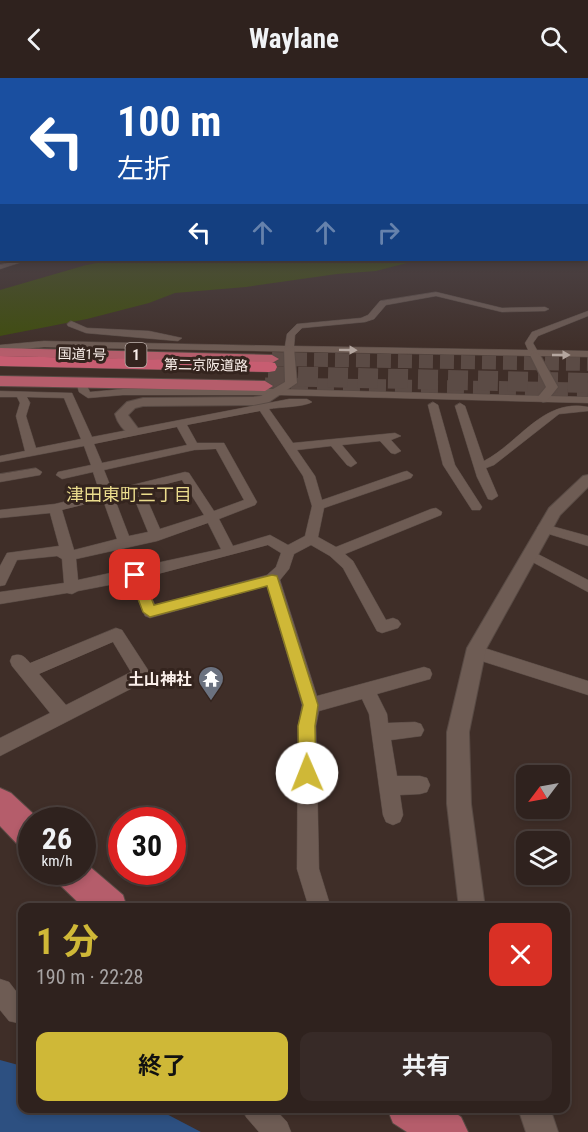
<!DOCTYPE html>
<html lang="ja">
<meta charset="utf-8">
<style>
body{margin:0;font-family:"Roboto Condensed","Noto Sans JP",sans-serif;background:#372a27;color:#f1f3f6;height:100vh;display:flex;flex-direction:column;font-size:22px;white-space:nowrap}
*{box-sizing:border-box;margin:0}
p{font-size:20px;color:#a7a4a4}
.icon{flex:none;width:33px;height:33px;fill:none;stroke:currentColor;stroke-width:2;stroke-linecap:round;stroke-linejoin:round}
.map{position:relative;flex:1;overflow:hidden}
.sheet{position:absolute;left:18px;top:825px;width:552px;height:210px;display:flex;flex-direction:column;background:#2f221e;border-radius:12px;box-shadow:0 3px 9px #0003,0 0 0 2px #4a3f3c}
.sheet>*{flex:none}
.guide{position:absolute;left:0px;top:0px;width:588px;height:183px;box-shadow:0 3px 9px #0003,0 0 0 2px #4a3f3c;background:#1a4fa0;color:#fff;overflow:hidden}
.needle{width:39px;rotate:238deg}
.fabs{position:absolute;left:516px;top:687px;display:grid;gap:12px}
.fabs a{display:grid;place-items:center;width:54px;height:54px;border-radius:12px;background:#2f221e;box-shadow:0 3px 9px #0003,0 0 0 2px #4a3f3c;font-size:30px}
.speed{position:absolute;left:18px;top:729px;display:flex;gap:12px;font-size:30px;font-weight:700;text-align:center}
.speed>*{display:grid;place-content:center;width:78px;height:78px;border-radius:50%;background:#2f221e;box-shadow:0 3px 9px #0003,0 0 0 2px #4a3f3c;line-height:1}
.speed small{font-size:15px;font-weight:400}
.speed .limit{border:9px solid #d22;background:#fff;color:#111}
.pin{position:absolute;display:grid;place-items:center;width:51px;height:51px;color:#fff;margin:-26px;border-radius:12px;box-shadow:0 3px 9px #0006}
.me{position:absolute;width:66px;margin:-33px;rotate:359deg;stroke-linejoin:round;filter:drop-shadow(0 0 4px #0008)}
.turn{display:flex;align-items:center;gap:21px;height:126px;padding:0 18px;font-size:27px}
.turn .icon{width:78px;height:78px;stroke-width:2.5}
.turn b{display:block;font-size:42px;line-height:51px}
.lanes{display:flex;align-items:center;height:57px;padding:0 18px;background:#0003;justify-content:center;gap:30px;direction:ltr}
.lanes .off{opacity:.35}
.round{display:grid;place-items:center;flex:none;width:63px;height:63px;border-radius:12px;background:#372a27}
.overview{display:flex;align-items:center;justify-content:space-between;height:102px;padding:0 18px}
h1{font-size:36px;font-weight:700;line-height:45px;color:#cfb837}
.cta{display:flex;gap:12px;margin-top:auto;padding:12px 18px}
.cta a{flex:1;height:69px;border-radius:12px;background:#cfb837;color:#111;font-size:24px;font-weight:700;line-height:69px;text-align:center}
.cta a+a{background:#372a27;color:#f1f3f6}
header{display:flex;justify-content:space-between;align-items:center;height:78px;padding:0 18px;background:#2f221e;font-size:27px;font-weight:700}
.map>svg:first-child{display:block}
</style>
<header><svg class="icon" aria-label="back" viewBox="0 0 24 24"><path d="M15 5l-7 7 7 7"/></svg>Waylane<svg class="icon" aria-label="search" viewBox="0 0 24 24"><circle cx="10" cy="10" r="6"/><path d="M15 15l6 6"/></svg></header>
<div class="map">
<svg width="588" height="1054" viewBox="0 0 588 1054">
<rect width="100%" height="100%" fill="#3f2e28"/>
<path fill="#3f4d0c" d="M113,182H445L411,184L376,193L337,196L246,209L175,215L149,225L87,241L0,258V212L86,187Z"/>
<path fill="#2d5081" d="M0,982L22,988V1030L157,1031L201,1054H0Z"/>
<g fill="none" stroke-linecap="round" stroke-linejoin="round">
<path stroke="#5b4b45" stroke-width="14" stroke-dasharray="14 7" stroke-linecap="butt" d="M272,281L588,286"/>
<path stroke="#5b4b45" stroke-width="17" stroke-dasharray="17 9" stroke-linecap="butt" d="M265,308L588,313"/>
<path stroke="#5b4b45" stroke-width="20" stroke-dasharray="20 10" stroke-linecap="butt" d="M268,298L588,305"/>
<defs>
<path id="minor" d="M2,132V136L0,137V133Z
M19,182H28L0,191V187Z
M436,214L502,230L545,229L549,231L545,233L502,234L436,218L386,227L374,241L365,244L302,250L295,257L294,268L528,272L525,265L532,254L588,233V238L538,258L533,265L537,272L588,273V279L539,278L535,280L531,278L44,269L0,273V267L44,263L285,268L287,256L297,246L361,240L368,237L380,223Z
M71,243L87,250L149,253L182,260L178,263L86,255L68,248L67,246Z
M81,301L84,302L90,314L123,311H278L588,319V325L278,317H123L88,320L79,314L76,304Z
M0,313L72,315L92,359L289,321H307L312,324C304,329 280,329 269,331L293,365L395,355L401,358L391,362L401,373L395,376L391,375L380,363L342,367L357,385L351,389L347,387L331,368L297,372L315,398L322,422L403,394L407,393L413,397L411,400L324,430L318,459L336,469L431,431L436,430L442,434L441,437L345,476L353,483L386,542L393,540L398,542L401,546L398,550L382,555L377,553L343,490L330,478L311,467L294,476L289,491L280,502L317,618L424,589L430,591L432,596L430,601L377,616L387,636L388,645L415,644L421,646L424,652L421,658L391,662L397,698H420L427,700L430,707L427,714L420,716L400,717L403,737L400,744L393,747L386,744L383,737L369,636L362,621L319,633L316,648L319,791L331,830H309L297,791L298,648L302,627L267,508L150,540L145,538L130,503L78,513L72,516L67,515L0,526V514L64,505L62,481L57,478L17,482L5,507L0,508V488L7,475L59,468L50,435L0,440V432L55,426L100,415L93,394L62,401L56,397L58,394L91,387L84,368L0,384V378L25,373L16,338L20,325L17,319H0ZM27,319L64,320L81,361L36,370L26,338L30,325ZM260,333L303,398L312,428L305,458L288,467L270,457L233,468L219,441L255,427L257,424L224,365H197L187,347ZM177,349L187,367L102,385L94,366ZM216,371L244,422L214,433L189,395L185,394L112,412L104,392L194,372ZM182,402L204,437L160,451L143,412ZM132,415L148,454L129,458L114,419ZM103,422L117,461L74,472L62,432ZM208,445L221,471L78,502L76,481L157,463ZM268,467L281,475L276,489L267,497L155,527L143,500Z
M433,324L438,327L455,387L482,429L480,432H472L443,387L428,327Z
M460,325L465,328L484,383C519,365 543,320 588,329V333L559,336L494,387L486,390L498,418L492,422L488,421L477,399L455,328Z
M36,390L42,394L40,397L0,404V396Z
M544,446L588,458V468L539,453L537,450L539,447Z
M530,472L588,502V514L525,480L523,477L525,474Z
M116,550L122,552L148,592L150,597L148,602L0,678V660L50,635L12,588L10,583L12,578C21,575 24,578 30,585ZM113,564L131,594L66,627L39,596Z
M475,567L588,603V617L469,579L467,574L469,569Z
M0,901L9,904L22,921V946L9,943L0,932Z
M242,1030H274L287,1044L291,1054H259L246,1039Z"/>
<path id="tertiary" d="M289,267L294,270L297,305L269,324L254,327L143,328L135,330L128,337L140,353L133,357C124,355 117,344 115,336L127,324L143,320L254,319L261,318L285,304L284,270Z
M535,274L540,277L558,309L547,323L543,324L537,320L546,309L530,277Z
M588,397V409L560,437L486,571L469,654L471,726L485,830H459L447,726V654L467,570L549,430L583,398Z
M518,1030H550L558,1054H526Z"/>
<path id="trunk" d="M0,270L272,277L279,281L272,285L0,278Z
M0,298L265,303L273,308L265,313L0,308Z
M0,710L11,715L40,742H32V773L20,769L0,748Z
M82,782L123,817L127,830H84L59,806L54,794H82Z
M387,1030H448L461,1039L468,1054H407L393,1045Z"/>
<path id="motorway" d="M0,278L269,284L275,285L277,289L275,293L269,294L0,288Z"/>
</defs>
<use href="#minor" stroke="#584a44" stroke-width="1"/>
<use href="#tertiary" stroke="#584a44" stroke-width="2"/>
<use href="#trunk" stroke="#584a44" stroke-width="2"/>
<use href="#motorway" stroke="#584a44" stroke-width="1"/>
<use href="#minor" fill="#6e5c54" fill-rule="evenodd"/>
<use href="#tertiary" fill="#6e5c54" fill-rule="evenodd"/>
<use href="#trunk" fill="#b55d6b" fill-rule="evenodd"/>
<use href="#motorway" fill="#c75d71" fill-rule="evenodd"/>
</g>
<defs><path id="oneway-solid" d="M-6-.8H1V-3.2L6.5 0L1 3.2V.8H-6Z" transform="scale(1.5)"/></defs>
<g fill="#b4a69f">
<use href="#oneway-solid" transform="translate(348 272) rotate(1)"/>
<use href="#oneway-solid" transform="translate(561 277)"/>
</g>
<linearGradient id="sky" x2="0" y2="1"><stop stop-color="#231916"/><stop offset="0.46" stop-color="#524c53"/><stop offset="1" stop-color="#524c53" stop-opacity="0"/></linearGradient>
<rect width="588" height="274" fill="url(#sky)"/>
<path fill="#cfb837" stroke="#877824" stroke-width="1.5" d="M135,492L142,497L154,527L272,497L277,498L318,627L315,648L316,695L313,701L307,704L301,701L299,695L298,648L303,627L267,508L150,539L143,534L129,497Z"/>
<defs>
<symbol id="temple-pin" viewBox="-11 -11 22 30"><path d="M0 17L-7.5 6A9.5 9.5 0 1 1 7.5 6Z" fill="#6b7280" stroke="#34241e"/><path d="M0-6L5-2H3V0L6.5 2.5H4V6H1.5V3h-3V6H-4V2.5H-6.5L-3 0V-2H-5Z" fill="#fff"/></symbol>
</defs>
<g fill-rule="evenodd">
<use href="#temple-pin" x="196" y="586" width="30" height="40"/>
</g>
<g text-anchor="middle" stroke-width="6" stroke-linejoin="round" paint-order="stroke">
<g font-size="14" fill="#faefea" stroke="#34241e">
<text transform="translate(82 276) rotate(2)" y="5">国道1号</text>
<text transform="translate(206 287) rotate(1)" y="5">第二京阪道路</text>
</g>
<rect fill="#34241e" stroke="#bfb2ad" stroke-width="1.5" x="125.5" y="265" width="21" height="24" rx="4.5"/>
<g font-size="15" font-weight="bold" fill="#faefea">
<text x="136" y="282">1</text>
</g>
<g font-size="16" font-weight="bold" fill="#faefea" stroke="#34241e" text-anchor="end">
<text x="192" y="607">土山神社</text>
</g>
<g font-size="18" fill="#ebdc8d" stroke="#34241e">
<text x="129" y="423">津田東町三丁目</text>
</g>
</g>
</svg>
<div class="fabs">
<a><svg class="needle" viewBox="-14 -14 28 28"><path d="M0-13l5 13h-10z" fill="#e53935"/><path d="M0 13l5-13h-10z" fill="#a7a4a4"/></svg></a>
<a><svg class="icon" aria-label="layers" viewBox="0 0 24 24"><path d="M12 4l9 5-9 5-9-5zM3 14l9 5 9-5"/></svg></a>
</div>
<div class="speed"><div>26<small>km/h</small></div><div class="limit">30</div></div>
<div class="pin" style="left:135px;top:497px;background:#d93025"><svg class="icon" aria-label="arrive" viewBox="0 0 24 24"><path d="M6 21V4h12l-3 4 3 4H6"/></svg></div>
<svg class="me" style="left:307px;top:695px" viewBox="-20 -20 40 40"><circle r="19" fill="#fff"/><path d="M0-13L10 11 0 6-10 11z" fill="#cfb837"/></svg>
<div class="guide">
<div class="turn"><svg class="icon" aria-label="left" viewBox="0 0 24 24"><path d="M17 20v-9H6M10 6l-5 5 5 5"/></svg><div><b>100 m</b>左折</div></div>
<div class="lanes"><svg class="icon" aria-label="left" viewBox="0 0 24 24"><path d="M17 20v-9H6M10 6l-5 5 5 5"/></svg><svg class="icon off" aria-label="ahead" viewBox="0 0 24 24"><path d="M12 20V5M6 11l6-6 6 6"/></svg><svg class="icon off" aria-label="ahead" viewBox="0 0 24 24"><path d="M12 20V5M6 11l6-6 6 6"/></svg><svg class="icon off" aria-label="right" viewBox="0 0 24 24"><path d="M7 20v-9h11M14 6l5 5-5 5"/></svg></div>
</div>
<section class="sheet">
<div class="overview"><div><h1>1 分</h1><p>190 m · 22:28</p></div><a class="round" style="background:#d93025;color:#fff"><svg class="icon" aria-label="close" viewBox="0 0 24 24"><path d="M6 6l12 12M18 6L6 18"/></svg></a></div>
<div class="cta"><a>終了</a><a>共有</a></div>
</section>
</div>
